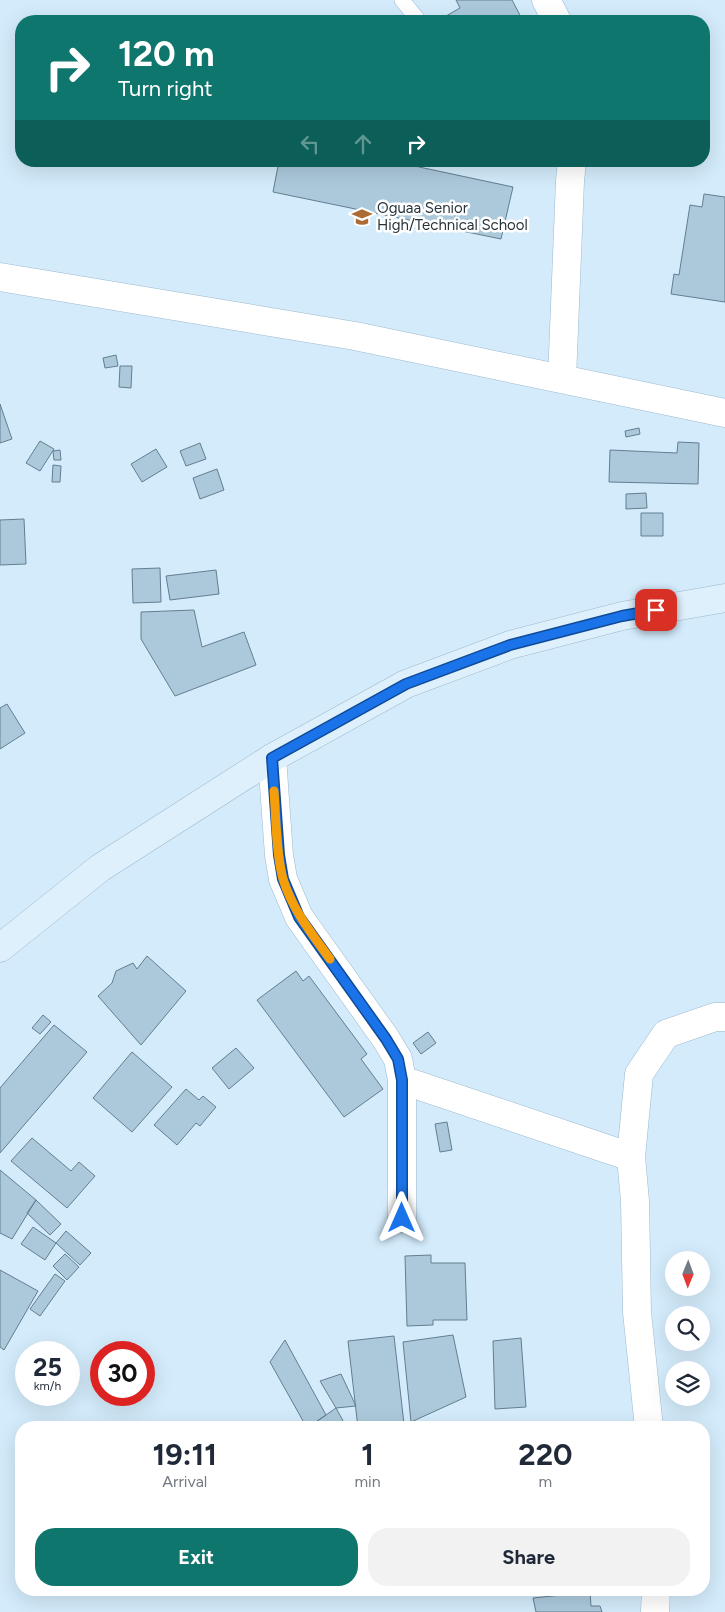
<!DOCTYPE html>
<style>
body{margin:0;font-family:Figtree,sans-serif;background:#f2f2f3;color:#1f2937;height:100vh;display:flex;flex-direction:column;font-size:19px;white-space:nowrap}
*{box-sizing:border-box;margin:0}
p{font-size:16px;color:#747a83}
.icon{flex:none;width:28px;height:28px;fill:none;stroke:currentColor;stroke-width:2;stroke-linecap:round;stroke-linejoin:round}
.map{position:relative;flex:1;overflow:hidden}
.details{position:absolute;left:15px;top:1421px;width:695px;height:175px;display:flex;flex-direction:column;background:#fff;border-radius:20px;box-shadow:0 5px 20px #0002}
.details>*{flex:none}
.top-card{position:absolute;left:15px;top:15px;width:695px;height:152px;border-radius:20px;box-shadow:0 5px 20px #0002;background:#0f766e;color:#fff;overflow:hidden}
.needle{width:32px;rotate:181deg}
.buttons{position:absolute;left:665px;top:1251px;display:grid;gap:10px}
.buttons a{display:grid;place-items:center;width:45px;height:45px;border-radius:50%;background:#fff;box-shadow:0 5px 20px #0002;font-size:25px}
.speed{position:absolute;left:15px;top:1341px;display:flex;gap:10px;font-size:25px;font-weight:700;text-align:center}
.speed>*{display:grid;place-content:center;width:65px;height:65px;border-radius:50%;background:#fff;box-shadow:0 5px 20px #0002;line-height:1}
.speed small{font-size:12px;font-weight:400}
.speed .limit{border:8px solid #d22;background:#fff;color:#111}
.pin{position:absolute;display:grid;place-items:center;width:42px;height:42px;color:#fff;margin:-21px;border-radius:10px;box-shadow:0 2px 8px #0006}
.me{position:absolute;width:55px;margin:-28px;rotate:0deg;stroke-linejoin:round;filter:drop-shadow(0 0 4px #0008)}
.turn{display:flex;align-items:center;gap:18px;height:105px;padding:0 20px;font-size:22px}
.turn .icon{width:65px;height:65px;stroke-width:2.5}
.turn b{display:block;font-size:35px;line-height:42px}
.lanes{display:flex;align-items:center;height:48px;padding:0 20px;background:#0003;justify-content:center;gap:25px;direction:ltr}
.lanes .off{opacity:.35}
.eta{display:flex;justify-content:space-evenly;align-items:center;height:85px;text-align:center}
.eta b{font-size:30px;font-weight:700;line-height:35px}
.button{display:flex;gap:10px;margin-top:auto;padding:10px 20px}
.button a{flex:1;height:58px;border-radius:20px;background:#0f766e;color:#fff;font-size:20px;font-weight:700;line-height:58px;text-align:center}
.button a+a{background:#f2f2f3;color:#1f2937}
.map>svg:first-child{display:block}
</style>
<div class="map">
<svg width="725" height="1612" viewBox="0 0 725 1612">
<rect width="100%" height="100%" fill="#d3ebfb"/>
<path fill="#acc9dc" stroke="#637e90" d="M456,0H512L523,21H467L465,17L458,21H448L446,16L460,8Z
M279,161H391L513,187L501,239L273,192Z
M704,194L725,197V302L671,294L674,274L679,275L690,205L702,207Z
M116,355L118,366L105,368L103,358Z
M120,366H132L131,388L119,387Z
M0,404L12,439L0,443Z
M639,428L640,434L626,437L625,431Z
M40,441L54,449L40,471L26,463Z
M678,442L699,443L698,484L609,482L610,450L677,453Z
M200,443L206,459L186,466L180,451Z
M156,449L167,467L142,482L131,464Z
M60,450L61,460H54L53,451Z
M53,465L61,466L60,482H52Z
M217,469L224,490L200,499L193,478Z
M646,493L647,508L626,509V494Z
M641,513H663V536H641Z
M24,519L26,564L0,565V520Z
M160,568L161,602L133,603L132,569Z
M216,570L219,594L170,600L166,576Z
M194,610L202,647L244,632L256,665L175,696L141,639V612Z
M7,704L25,733L0,749V708Z
M147,956L186,991L141,1045L98,996L112,983L116,971L133,963L137,969Z
M296,971L303,981L309,976L367,1054L361,1059L383,1089L344,1117L257,1000Z
M43,1015L51,1022L40,1034L32,1028Z
M54,1025L87,1052L0,1153V1088Z
M428,1032L436,1043L421,1054L413,1043Z
M236,1048L254,1068L229,1089L212,1068Z
M132,1052L172,1087L132,1132L93,1098Z
M186,1089L199,1100L203,1096L216,1107L200,1126L196,1123L177,1145L154,1125Z
M447,1122L452,1150L440,1152L435,1124Z
M32,1138L71,1171L79,1162L95,1176L67,1208L11,1161Z
M0,1170L36,1200L12,1239L0,1233Z
M36,1200L61,1224L50,1235L27,1213Z
M33,1227L56,1243L45,1260L21,1244Z
M66,1231L91,1253L80,1265L56,1243Z
M65,1254L79,1267L67,1280L53,1266Z
M431,1255V1263H465L467,1320H433V1325L407,1326L405,1256Z
M0,1270L38,1291L4,1350L0,1347Z
M55,1274L65,1281L40,1316L30,1309Z
M453,1335L466,1397L411,1422L403,1342Z
M394,1336L404,1424L358,1428L348,1341Z
M521,1338L526,1407L495,1409L493,1341Z
M285,1340L326,1415L307,1428L270,1362Z
M341,1374L356,1406L336,1408L320,1381Z
M336,1408L347,1428H307L326,1415Z
M590,1592L591,1606H600L602,1612H536L533,1598Z"/>
<g fill="none" stroke-linecap="round" stroke-linejoin="round">
<defs>
<path id="lane" d="M402,0L419,21"/>
<path id="street" d="M546,0L557,21
M0,277L355,336L725,413
M562,379L570,181L572,161
M272,758L279,855L283,879L299,917L386,1039L398,1059L402,1080V1218
M402,1080L631,1157
M649,1428L637,1312L635,1201L631,1157L639,1074L666,1034L715,1017H725
M655,1612L656,1590"/>
<path id="secondary" d="M0,948L100,868L272,758L406,684L510,645L622,616L725,598"/>
</defs>
<use href="#lane" stroke="#9ebace" stroke-width="16"/>
<use href="#street" stroke="#9ebace" stroke-width="29"/>
<use href="#secondary" stroke="#9ebace" stroke-width="29"/>
<use href="#lane" stroke="#fff" stroke-width="15"/>
<use href="#street" stroke="#fff" stroke-width="28"/>
<use href="#secondary" stroke="#def0fc" stroke-width="28"/>
</g>
<g fill="none" stroke-linecap="round" stroke-linejoin="round">
<defs>
<path id="route" d="M402,1218V1080L398,1059L386,1039L299,917L283,879L279,855L272,758L406,684L510,645L622,616L656,610"/>
</defs>
<use href="#route" stroke="#114b97" stroke-width="12"/>
<use href="#route" stroke="#1a73e8" stroke-width="9"/>
<path stroke="#f59e0b" stroke-width="9" d="M274,791C276,818 276,854 283,879C292,909 312,934 330,959"/>
</g>
<defs>
<symbol id="school-bare" viewBox="-9 -9 18 18"><path d="M0-5L7-2L0 1L-7-2ZM-4 1L0 2.5L4 1V4Q0 6-4 4Z" fill="#ac6b35" stroke="#fff" stroke-width="2.5" paint-order="stroke"/></symbol>
</defs>
<g fill-rule="evenodd">
<use href="#school-bare" x="348" y="203" width="28" height="28"/>
</g>
<g text-anchor="middle" stroke-width="5" stroke-linejoin="round" paint-order="stroke">
<g font-size="15" fill="#28343b" stroke="#fff" text-anchor="start">
<text x="377" y="213">Oguaa Senior<tspan x="377" dy="17">High/Technical School</tspan></text>
</g>
</g>
</svg>
<div class="buttons">
<a><svg class="needle" viewBox="-14 -14 28 28"><path d="M0-13l5 13h-10z" fill="#e53935"/><path d="M0 13l5-13h-10z" fill="#747a83"/></svg></a>
<a><svg class="icon" aria-label="search" viewBox="0 0 24 24"><circle cx="10" cy="10" r="6"/><path d="M15 15l6 6"/></svg></a>
<a><svg class="icon" aria-label="layers" viewBox="0 0 24 24"><path d="M12 4l9 5-9 5-9-5zM3 14l9 5 9-5"/></svg></a>
</div>
<div class="speed"><div>25<small>km/h</small></div><div class="limit">30</div></div>
<div class="pin" style="left:656px;top:610px;background:#d93025"><svg class="icon" aria-label="arrive" viewBox="0 0 24 24"><path d="M6 21V4h12l-3 4 3 4H6"/></svg></div>
<svg class="me" style="left:402px;top:1218px" viewBox="-20 -20 40 40"><path d="M0-17L14 15 0 8-14 15z" fill="#1a73e8" stroke="#fff" stroke-width="4"/></svg>
<div class="top-card">
<div class="turn"><svg class="icon" aria-label="right" viewBox="0 0 24 24"><path d="M7 20v-9h11M14 6l5 5-5 5"/></svg><div><b>120 m</b>Turn right</div></div>
<div class="lanes"><svg class="icon off" aria-label="left" viewBox="0 0 24 24"><path d="M17 20v-9H6M10 6l-5 5 5 5"/></svg><svg class="icon off" aria-label="ahead" viewBox="0 0 24 24"><path d="M12 20V5M6 11l6-6 6 6"/></svg><svg class="icon" aria-label="right" viewBox="0 0 24 24"><path d="M7 20v-9h11M14 6l5 5-5 5"/></svg></div>
</div>
<section class="details">
<div class="eta">
<div><b>19:11</b><p>Arrival</p></div>
<div><b>1</b><p>min</p></div>
<div><b>220</b><p>m</p></div>
</div>
<div class="button"><a>Exit</a><a>Share</a></div>
</section>
</div>
